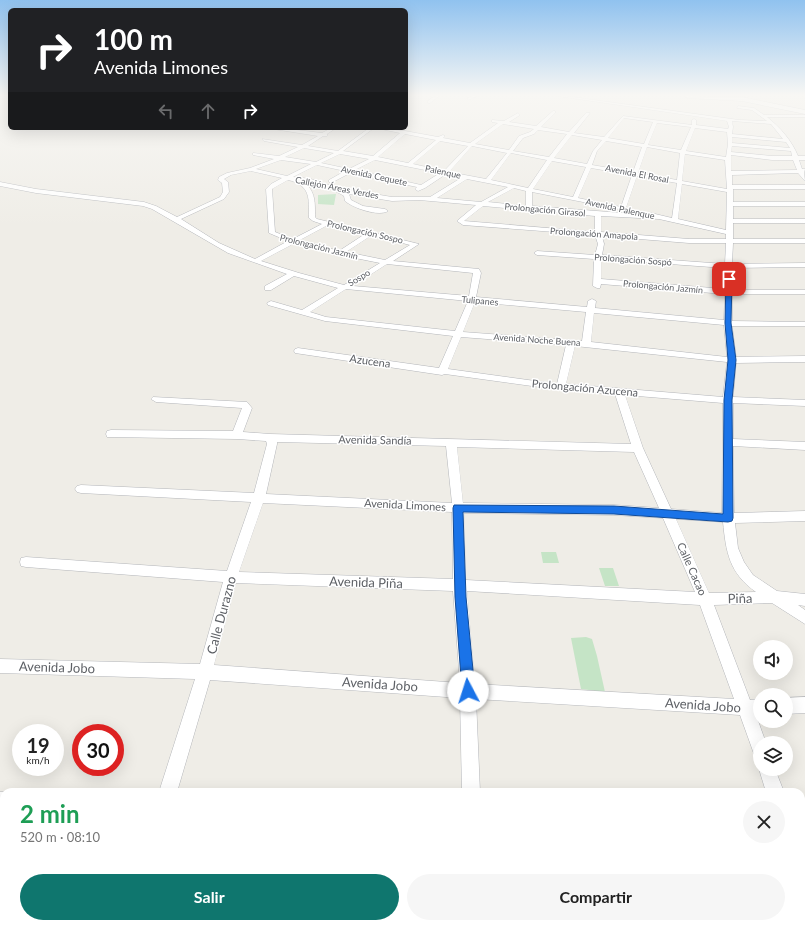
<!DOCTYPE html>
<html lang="es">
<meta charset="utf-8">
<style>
body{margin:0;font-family:Lato,sans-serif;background:#f6f6f6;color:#222;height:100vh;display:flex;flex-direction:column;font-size:15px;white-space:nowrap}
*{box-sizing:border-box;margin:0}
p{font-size:13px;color:#767676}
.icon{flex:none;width:22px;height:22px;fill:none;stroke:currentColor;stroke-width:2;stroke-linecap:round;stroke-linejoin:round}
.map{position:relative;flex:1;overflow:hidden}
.drawer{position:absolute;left:0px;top:788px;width:805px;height:140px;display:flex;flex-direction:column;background:#fff;border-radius:12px 12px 0 0;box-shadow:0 4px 16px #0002}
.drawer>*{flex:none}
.guide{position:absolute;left:8px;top:8px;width:400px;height:122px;border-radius:6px;box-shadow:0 4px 16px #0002;background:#202124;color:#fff;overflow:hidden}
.tools{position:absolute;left:753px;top:640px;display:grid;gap:8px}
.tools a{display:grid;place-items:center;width:40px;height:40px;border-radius:50%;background:#fff;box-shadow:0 4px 16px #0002;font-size:20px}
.speed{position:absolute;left:12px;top:724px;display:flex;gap:8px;font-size:20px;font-weight:700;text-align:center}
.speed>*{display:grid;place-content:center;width:52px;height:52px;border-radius:50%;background:#fff;box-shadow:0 4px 16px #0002;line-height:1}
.speed small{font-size:10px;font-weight:400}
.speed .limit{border:6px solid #d22;background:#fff;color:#111}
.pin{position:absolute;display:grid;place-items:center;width:34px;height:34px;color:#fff;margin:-17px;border-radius:8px;box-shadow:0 2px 6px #0006}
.me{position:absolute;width:44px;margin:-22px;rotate:355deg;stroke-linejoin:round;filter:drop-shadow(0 0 3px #0008)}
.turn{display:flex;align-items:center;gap:14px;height:84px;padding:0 20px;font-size:18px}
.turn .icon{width:52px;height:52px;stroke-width:2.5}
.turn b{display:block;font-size:28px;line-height:34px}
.lanes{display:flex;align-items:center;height:38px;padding:0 20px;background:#0003;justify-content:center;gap:20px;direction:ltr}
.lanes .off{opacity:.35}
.round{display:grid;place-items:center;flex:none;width:42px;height:42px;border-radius:21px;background:#f6f6f6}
.head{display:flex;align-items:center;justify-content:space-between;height:68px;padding:0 20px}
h1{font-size:24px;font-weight:700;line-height:30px;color:#1e9e55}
.primary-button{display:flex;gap:8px;margin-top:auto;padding:8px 20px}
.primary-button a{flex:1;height:46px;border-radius:24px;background:#0f766e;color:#fff;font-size:16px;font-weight:700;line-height:46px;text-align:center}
.primary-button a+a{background:#f6f6f6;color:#222}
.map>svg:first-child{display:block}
</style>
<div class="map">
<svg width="805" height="928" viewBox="0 0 805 928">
<rect width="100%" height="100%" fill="#efede7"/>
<path fill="#c5e4c6" d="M336,194L334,205L318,204V195Z
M541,552H556L559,563H543Z
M599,568H613L619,586H605Z
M586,637L592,639L597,656L605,692L581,689L571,638Z"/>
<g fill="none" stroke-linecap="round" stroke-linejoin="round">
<defs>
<path id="street" d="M435,96H439L430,103H428V101Z
M473,96H477L468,100V98Z
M558,96H565L739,120L767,121L752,110L737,108L738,106L754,108L764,115H805V117H767C780,127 792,141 798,156H805V160H799L802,169H805L804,173L805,181L798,173L732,175V185H805V189H733V202H805V206H733V219H805V223H733V239H805V243H733L732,264L805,263V267L732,268V290H805V294H732V321L805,322V326H732L736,357L805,356V362L736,363L733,397L805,400V406L733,403V439L805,442V450L733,446L734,513L805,511V521L735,523L738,548L744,562L753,575L777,591L805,594V606L798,605L805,610V624L772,603L714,605L750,700L760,699V715H756L766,743H760V756L754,754L740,715L476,699L480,792H462L460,698L210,680L177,792H159L195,679L0,673V659L200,664L223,582L26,567L21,566L20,562L21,558L26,557L227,571L251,502L81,493L77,492L75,489L77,486L81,485L254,493L267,444L266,441L237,439L107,437L106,434L107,431L111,430L233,431L242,408L156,402L151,399L153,397L247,402L252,408L243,432L270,434L631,444L615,394L561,390L445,374L442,375L295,353L294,351L295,349L298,348L439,368L453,336L325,321L268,305L267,303L271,301L302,310L338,288L294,276L271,290H265V286L287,274L228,253L152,209L143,206L36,193L0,186V182L36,189L144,202L156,206L177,217L220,197L223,192L222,183L218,180L219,177L227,173L250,168L274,159L253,155V153L279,156L298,147L264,141L262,139L302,145L318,136L267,128H280L322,133L331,128H336L327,134V136H323L308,146L338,151L369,128H374L343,151L373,156L400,133L376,128L405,131L438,137L443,135L445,136L443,138L470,143L498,123L492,122V120L504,121L518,113L520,115L509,122L536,126L553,111H555V113L541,127L569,132L586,113H590L574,133L604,137L623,116L692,125V120L694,119L696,120V125L728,129L729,127L727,121ZM624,118L653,122L644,144L608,138ZM732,121L771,124L783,139L732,134L733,127ZM657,123L691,127L681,150L648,145ZM503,124L534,129L530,132L519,136L509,150L475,144ZM695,128L727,132L728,144L726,157L686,151ZM538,130L567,134L549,157L513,151L523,138L534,134ZM405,134L436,140L408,163L378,157ZM572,135L602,140L593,151L587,164L554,158ZM732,137L786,142L790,148L732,143ZM440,141L468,146L444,171L413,164ZM606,141L642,147L633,172L592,165L597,151ZM472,146L507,153L486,179L449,172ZM732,146L791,151L792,156H772L731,152ZM647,147L680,153L677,180L638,173ZM304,148L334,153L316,162L285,157ZM511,153L547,160L528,188L491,180ZM340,154L369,159L349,169L321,163ZM685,154L725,160L727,189L682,181ZM731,155L772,160H793L797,170L731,171ZM281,160L311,164L287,176L256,169ZM375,160L440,173L421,185L355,170ZM552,161L586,167L573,197L533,189ZM317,165L345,171L329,180V182H333L350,173L417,187L415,189L418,191L425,188L446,174L461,178L430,197H392L338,188L311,179L293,177ZM591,168L632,175L621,207L578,198ZM251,171L282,178L271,184L266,189L269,233L288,241L255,259L219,243L181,219L224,199L229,192L228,182L224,179L231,175ZM637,176L677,183L672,218L651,213L648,215L532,206V192L634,212V210L626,208ZM467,179L508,187L481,202L437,198ZM288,180C311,185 309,199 309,218L313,221L322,224L293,239L275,232L272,189ZM304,182C317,183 333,189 344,196L345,201C353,208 379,217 388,211L385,209L363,206L351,200L349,194L392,201L419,200L476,205L457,221L463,225L595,235L598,244L595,255L537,251L534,253L537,255L594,259L593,286L597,288H600L601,284L725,294L724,320L595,308L596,301L592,299L588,301L587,307L476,297L481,273L479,269L393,261L419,244L317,219L315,217C315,203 316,192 304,182ZM682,184L727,192L726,230L678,219ZM514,188L526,191V206L488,202ZM483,206L595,216V232L464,221ZM601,216L659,219L726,234V239H689L601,232ZM328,225L365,234L339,251L300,240ZM372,235L410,245L385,260L346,252ZM602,236L689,243H726L725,264L602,255L604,244ZM295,243L340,255L380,263L344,285L299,273L261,261ZM601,259L725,268V289L601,279ZM387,264L473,273L469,296L353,286ZM346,289L468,301L455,331L326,317L310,312ZM475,302L586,312L582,341L463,332ZM594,313L724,325L727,357L591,342ZM461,337L566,345L557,384L448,369ZM575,346L727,362L723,397L566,384ZM625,395L723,403L722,513L671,509L643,448ZM277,442L446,446L452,503L266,494L277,444ZM457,447L634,452L659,508L614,505L463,503ZM263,503L452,512L453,579L239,572ZM464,513L614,515L663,518L695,592L466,580ZM676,519L723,522C726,552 729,573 756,592L709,593ZM236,583L453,591L460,683L214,665ZM467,591L700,605L734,699L475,684Z
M805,697V713L786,714V698Z
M760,766V769H775L784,792H766L759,769Z
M0,792H4V810H0Z
M801,857L805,858V886L801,885Z
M118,924H138L137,928H117Z
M464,924H484V928H464Z"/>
<path id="secondary" d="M685,96L742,97L805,110V114L742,101L688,98Z"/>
</defs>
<use href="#street" stroke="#b4b6ba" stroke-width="1"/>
<use href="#secondary" stroke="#b3b5ba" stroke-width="1"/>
<use href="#street" fill="#fff" fill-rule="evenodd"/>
<use href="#secondary" fill="#fff" fill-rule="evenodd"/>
</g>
<linearGradient id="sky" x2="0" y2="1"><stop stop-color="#90c2ef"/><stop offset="0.42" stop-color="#f8f7f4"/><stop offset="1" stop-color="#f8f7f4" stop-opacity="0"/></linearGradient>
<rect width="805" height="226" fill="url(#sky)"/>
<path fill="#1a73e8" stroke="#114b97" d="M729,277L732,279L731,323L736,360L732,400L733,518L732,521L728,522L614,514L463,512L466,597L475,691L473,695L468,697L464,695L462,691L455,597L453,508L454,505L614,506L723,514L724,400L728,360L725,323L726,279Z"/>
<g text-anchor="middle" stroke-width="3" stroke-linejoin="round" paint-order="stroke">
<g font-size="9" fill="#5e6166" stroke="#fff">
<text transform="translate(443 172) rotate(12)" y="3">Palenque</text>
<text transform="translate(637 174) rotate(11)" y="3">Avenida El Rosal</text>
<text transform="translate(374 176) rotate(12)" y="3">Avenida Cequete</text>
<text transform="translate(337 188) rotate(11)" y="3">Callejón Áreas Verdes</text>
<text transform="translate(620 209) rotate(12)" y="3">Avenida Palenque</text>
<text transform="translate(545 210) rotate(5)" y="3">Prolongación Girasol</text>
<text transform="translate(365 232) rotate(13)" y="3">Prolongación Sospo</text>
<text transform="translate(594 234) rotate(4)" y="3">Prolongación Amapola</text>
<text transform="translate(319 247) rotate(14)" y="3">Prolongación Jazmín</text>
<text transform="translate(633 260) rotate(4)" y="3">Prolongación Sospó</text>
<text transform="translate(359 278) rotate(-31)" y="3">Sospo</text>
<text transform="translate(663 287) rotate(5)" y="3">Prolongación Jazmín</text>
<text transform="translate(480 301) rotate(5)" y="3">Tulipanes</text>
<text transform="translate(537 340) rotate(4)" y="3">Avenida Noche Buena</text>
</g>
<g font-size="11" fill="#5e6166" stroke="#fff">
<text transform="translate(370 361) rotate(8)" y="4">Azucena</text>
<text transform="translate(585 388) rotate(5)" y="4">Prolongación Azucena</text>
<text transform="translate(375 440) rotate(1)" y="4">Avenida Sandía</text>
<text transform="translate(405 505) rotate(3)" y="4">Avenida Limones</text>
<text transform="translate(692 569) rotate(66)" y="4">Calle Cacao</text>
</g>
<g font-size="13" fill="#5e6166" stroke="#fff">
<text transform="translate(366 582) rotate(2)" y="5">Avenida Piña</text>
<text transform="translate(740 598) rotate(-1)" y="5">Piña</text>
<text transform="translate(221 615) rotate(-75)" y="5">Calle Durazno</text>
<text transform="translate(57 667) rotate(2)" y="5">Avenida Jobo</text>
<text transform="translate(380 684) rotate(4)" y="5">Avenida Jobo</text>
<text transform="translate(703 705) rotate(4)" y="5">Avenida Jobo</text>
</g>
</g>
</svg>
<div class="tools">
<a><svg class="icon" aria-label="sound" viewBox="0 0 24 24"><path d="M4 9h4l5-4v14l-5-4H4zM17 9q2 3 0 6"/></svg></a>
<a><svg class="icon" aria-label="search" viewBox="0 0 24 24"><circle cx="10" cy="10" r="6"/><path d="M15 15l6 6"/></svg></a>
<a><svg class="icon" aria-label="layers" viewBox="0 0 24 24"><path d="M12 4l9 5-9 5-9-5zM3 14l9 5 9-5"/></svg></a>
</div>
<div class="speed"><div>19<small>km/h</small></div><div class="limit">30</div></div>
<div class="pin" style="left:729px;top:279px;background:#d93025"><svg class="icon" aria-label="arrive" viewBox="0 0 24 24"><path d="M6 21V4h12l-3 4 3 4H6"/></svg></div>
<svg class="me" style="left:468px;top:691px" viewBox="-20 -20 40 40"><circle r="19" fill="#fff"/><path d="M0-13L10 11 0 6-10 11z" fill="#1a73e8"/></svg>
<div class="guide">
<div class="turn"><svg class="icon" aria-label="right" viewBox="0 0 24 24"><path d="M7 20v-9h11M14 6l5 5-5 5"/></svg><div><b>100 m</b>Avenida Limones</div></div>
<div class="lanes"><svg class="icon off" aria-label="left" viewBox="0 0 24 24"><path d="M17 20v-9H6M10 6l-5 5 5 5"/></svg><svg class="icon off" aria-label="ahead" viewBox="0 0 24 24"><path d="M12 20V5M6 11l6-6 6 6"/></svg><svg class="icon" aria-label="right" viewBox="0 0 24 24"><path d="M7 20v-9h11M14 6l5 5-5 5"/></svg></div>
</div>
<section class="drawer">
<div class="head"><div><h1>2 min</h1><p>520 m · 08:10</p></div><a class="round"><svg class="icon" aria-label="close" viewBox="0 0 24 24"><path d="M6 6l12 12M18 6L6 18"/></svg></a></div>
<div class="primary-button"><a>Salir</a><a>Compartir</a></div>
</section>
</div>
